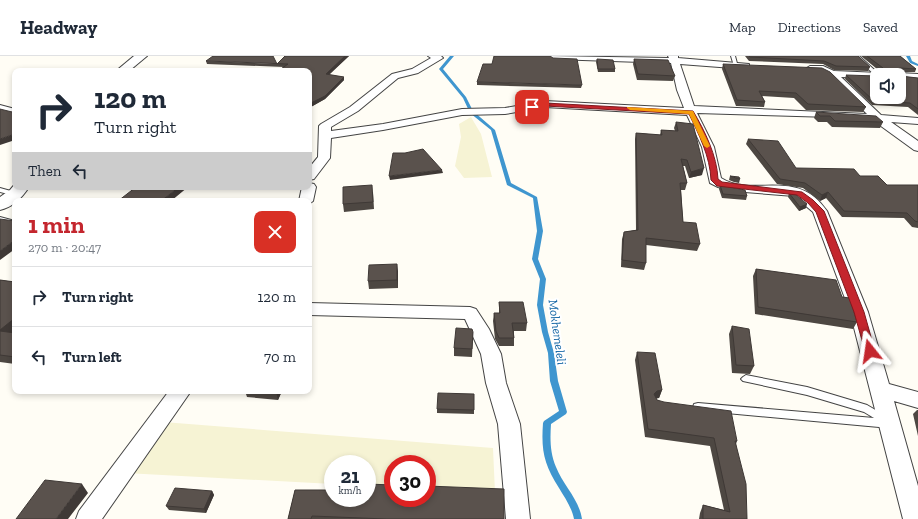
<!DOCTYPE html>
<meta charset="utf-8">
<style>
body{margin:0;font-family:"Zilla Slab",serif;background:#f6f6f7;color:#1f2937;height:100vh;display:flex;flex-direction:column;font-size:15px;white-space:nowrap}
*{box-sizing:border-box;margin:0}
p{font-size:13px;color:#747a83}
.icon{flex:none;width:22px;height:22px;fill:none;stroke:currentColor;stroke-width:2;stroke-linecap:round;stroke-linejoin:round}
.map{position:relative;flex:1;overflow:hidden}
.drawer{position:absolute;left:12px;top:142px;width:300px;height:196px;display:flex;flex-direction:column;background:#fff;border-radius:8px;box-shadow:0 2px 6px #0003}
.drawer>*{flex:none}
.top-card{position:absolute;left:12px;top:12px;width:300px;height:122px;border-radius:8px;box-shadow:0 2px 6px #0003;background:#fff;color:#1f2937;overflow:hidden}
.tools{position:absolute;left:870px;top:12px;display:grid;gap:8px}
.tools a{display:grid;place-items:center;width:36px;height:36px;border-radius:8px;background:#fff;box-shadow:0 2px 6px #0003;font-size:20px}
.speed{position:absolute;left:324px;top:399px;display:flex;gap:8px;font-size:20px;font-weight:700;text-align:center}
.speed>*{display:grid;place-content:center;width:52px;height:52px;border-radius:50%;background:#fff;box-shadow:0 2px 6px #0003;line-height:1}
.speed small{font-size:10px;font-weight:400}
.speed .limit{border:6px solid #d22;background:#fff;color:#111}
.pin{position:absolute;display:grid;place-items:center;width:34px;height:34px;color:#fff;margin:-17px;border-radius:8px;box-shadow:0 2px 6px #0006}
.me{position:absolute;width:44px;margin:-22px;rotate:345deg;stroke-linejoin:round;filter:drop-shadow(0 0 3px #0008)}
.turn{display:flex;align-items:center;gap:14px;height:84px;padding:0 16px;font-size:18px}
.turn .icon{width:52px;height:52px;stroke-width:2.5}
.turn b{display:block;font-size:28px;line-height:34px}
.then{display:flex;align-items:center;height:38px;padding:0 16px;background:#0003;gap:8px;font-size:15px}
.round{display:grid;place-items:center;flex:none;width:42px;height:42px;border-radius:8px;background:#f6f6f7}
.overview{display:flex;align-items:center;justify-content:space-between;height:68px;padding:0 16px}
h1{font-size:24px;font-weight:700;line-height:30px;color:#c4262e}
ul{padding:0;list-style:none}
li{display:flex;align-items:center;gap:12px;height:60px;padding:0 16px;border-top:1px solid #e0e1e3}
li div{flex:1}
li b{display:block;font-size:15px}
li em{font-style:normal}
header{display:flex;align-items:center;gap:24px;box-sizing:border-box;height:56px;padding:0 20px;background:#fff;border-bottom:1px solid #e0e1e3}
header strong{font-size:19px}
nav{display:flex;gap:22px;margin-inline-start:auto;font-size:14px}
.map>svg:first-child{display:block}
</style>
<header>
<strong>Headway</strong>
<nav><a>Map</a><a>Directions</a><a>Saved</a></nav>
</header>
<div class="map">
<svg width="918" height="463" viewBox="0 0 918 463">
<rect width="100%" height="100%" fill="#fffdf5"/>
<path fill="#f6f3d4" d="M471,61L481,78L492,121L464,122L455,110L461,81L459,68Z
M163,366L493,392L495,437L427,433V408H393V431L367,430V408H333V428L125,417Z"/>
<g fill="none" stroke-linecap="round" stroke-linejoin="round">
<path fill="#3f96cf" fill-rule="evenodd" d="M450,0H454L443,13L466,41L473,55L495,74L511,127L537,141L543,175L538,203L546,223L543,249L548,276L554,297L558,325L567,356L566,358L551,368C550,383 550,397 556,411C563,429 579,443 582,463H574C572,452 565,442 559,432C544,408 541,395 543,367L544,365L559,355L550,325L548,297L542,276L537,249L540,223L532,203L537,175L533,142L507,129L491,74L470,57L463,42L439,13Z
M906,0H910L912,5L918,8V10L910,7Z"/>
<defs>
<path id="service" d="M731,0H735L738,11L734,10Z
M854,0H859L880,19L876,20Z
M0,132L18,137L19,138L16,140L0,136Z
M0,161L15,165V169L0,165Z
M746,319L807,331L867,349L894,365L895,368L894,371L890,372L694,354L693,351L694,348L698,347L874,362L864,356L807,339L743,325L741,323L743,321Z"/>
<path id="minor" d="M428,0H441L443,2L418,17L398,22L358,55L331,71V75L383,68L462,53L505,52L545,45L684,52L677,34L671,7L553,3L548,0L669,2L668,0H678V2L749,8V12L746,13L680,8L694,50L867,58L829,20C821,16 810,18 805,13L810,10H823L834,15L880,17L882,19H877V22L841,21L881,59L918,62V68L891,66L918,85V95L914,94L874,65L831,61L697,57L714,91L721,122C755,143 796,110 827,155L868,256L889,328L918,336V352L894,345L918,430V463H903L850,256L813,156L794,140L732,135L718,131L710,127L702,91L687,59L545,51L505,58L462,59L383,74L331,82L330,102L314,123L309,124V112L318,101L319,70L321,68L350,51L392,18L412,13L431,2Z
M899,17L918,18V24L899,23V19H895Z
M0,49L15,53V60L0,56Z
M309,127L314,128L316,131L313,145L309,148V145H299L302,131H309Z
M309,247L470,251L476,253L489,273L501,298L506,327L520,368L530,463H506L498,368L486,327L481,298L465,263L309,259Z
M169,335H191L102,463H76L79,455Z"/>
<path id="tertiary" d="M134,0H147L129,15H116Z
M15,128V131H29C22,142 13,151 0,154V141L10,134Z"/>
</defs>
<use href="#service" stroke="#444" stroke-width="2"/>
<use href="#minor" stroke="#444" stroke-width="2"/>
<use href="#tertiary" stroke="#444" stroke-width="2"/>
<use href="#service" fill="#fff" fill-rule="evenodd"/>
<use href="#minor" fill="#fff" fill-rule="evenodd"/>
<use href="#tertiary" fill="#fff" fill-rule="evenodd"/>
</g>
<path fill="#4d4742" d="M285,0H349L329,19L344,21V24L325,43L309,52V15H278L284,11L207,8L206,5L277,8Z
M745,0H858L870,11L868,15L834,14L823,8L749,5Z
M861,0H900L916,13L915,16H898L900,20L918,22V59L908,51L872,49L845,23L846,19L877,41L882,17Z
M597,3L615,13V16H598L596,6Z
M634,3L675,20L673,25L637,24L633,8Z
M723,8L866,51L863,56L806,54L794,42L762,40L765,46L764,51L736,50L722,13Z
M477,26L582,29L581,32L477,29Z
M816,56L883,66L880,72L832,71L827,66H818L814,62Z
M676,66L702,119L689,122L685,110H683L687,127L685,134H681L683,166L700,188L697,195L646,189V207L644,214L621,211L622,183L624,176L636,174L635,83L636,77L660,79L661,74L675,75L674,72Z
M748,83L796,112L860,120L887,129H918V172L912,171L904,162L842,161L826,142L820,145L803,132L777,128L746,88Z
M730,120L740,123L739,127L734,126L729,124Z
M720,129L747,140L746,144L722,142L719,133Z
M373,136L374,153L344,156L343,148Z
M789,137L806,152L799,155L788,141Z
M756,213L842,241L857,266L853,273L755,258L753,220Z
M398,215V232L369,233L368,225Z
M0,224L15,226V274L11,277H15V308L0,306Z
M499,246L527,267L526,275H514V290H499L495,283L493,265L494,257H499Z
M732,270L754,310L750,318L732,317L729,278Z
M473,276L472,301L454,300V292Z
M637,296L662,334L659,342H656L657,344L737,385L736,388L747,463H699L700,457L703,449L724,454L710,390L645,381L635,304Z
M245,335H282L278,344L247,341Z
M474,338V358L437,357V353Z
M917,354H918V380L913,358Z
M295,434L504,463H288Z
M212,435L214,439L206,457L169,454L166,450Z"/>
<path fill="#3f3936" d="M345,0H349L326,21V18Z
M344,21V24L325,43L309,52V48Z
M15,78V84L0,89V83Z
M704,112L702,119L689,122L691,116Z
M442,114L443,117L390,124L389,120Z
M179,131H188L171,145H161Z
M828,136L826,142L820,145L822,139Z
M807,148L806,152L799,155L800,151Z
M15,184V193L0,204V195Z
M397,208L398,215V232L397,224Z
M15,262V274L4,283L0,276V274Z
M662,334L659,342L655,343L654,338L657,335Z
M277,335H282L278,344L276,336Z
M82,428L88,437L68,463H56Z
M212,435L214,439L206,457L204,453Z"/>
<path fill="#5a524d" stroke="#3f3936" d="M213,0H273L277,8L285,0H345L326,18L344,21L325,40L309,48V15H278L288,8L206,5Z
M494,0H550L553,2L577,3L582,29L477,26L483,8H492Z
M749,0H858L870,11L836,10L824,5L750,1Z
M867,0H900L916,13L900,12L895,15L899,17L900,20L918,22V53L910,47L874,45L846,19L877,20V41H899V19H879L880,17L885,16L883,12Z
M597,3L613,4L615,13H598Z
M634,3L668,4L675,20L638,18Z
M723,8L822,12L830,16L866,51L808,48L796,37L759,35L765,46L737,44Z
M14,52L15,53V78L0,83V53L12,56Z
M816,56L876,60L883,66L835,65L830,60H820Z
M676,66L693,68L704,112L691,116L687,104L681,103L687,127H680L683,166L696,167L700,188L646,182V207L622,204L624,176L638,174L636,77L662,79L661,74L678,75Z
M748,83L778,85L796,112L854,113L860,120H878L887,129H918V166L915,165L907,157L844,155L828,136L822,139L805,127L780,123Z
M423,93L442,114L389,120L393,97H405Z
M730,120L739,121L740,123L736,122Z
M372,129L373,146L343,148V131Z
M720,129L745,134L747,140L723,138Z
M136,131H179L161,145H118Z
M789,137L795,138L807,148L800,151Z
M0,163L15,165V167L14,168H15V184L0,195Z
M397,208V224L368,225L369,209Z
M756,213L836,224L842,241L850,242L857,266L758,251Z
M0,224L15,226V262L0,274Z
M499,246H523L527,267H512L514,282H499L496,275L494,257H500Z
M732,270L749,273L754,310L736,309Z
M456,272L472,273L473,276L472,293L454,292Z
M0,275L15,277V301L0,299Z
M637,296L655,297L662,334L657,335L654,338L657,344L664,346L731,355L737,385H735L746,428L747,463H703V449L730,456L714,382L648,373Z
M438,337L474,338V354L437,353Z
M45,424L82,428L56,463H16Z
M367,428L393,429V442H427V430L504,433V463H386L312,460L311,463H288L295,434H333V432V442H367Z
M175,432L212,435L204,453L166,450Z"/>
<path fill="#c4262e" stroke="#7f191e" d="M545,47L693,55C705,75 717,100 718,123L722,126L802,136L813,144L824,155L864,256L875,295L873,298L870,299L865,295L854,256L816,156L808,147L797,139L717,130L711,124C710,100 699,79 689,58L545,50L532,52L529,51Z"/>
<path fill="#f59e0b" d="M627,51L693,55L710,90L707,92L704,90L689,58L630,54L627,52Z"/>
<g text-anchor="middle" stroke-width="4" stroke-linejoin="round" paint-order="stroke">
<g font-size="13" font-style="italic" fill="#1768a6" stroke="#fff">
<text transform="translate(558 276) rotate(82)" y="5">Mokhemeleli</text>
</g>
</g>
</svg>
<div class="tools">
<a><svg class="icon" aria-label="sound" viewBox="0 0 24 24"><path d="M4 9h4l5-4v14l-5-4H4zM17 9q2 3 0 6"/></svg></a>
</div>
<div class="speed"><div>21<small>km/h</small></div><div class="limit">30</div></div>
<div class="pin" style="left:532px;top:51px;background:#d93025"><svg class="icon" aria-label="arrive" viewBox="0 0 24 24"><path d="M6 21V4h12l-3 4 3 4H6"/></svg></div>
<svg class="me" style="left:870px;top:295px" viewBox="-20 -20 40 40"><path d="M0-17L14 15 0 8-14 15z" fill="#c4262e" stroke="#fff" stroke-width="4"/></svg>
<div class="top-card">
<div class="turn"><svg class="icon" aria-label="right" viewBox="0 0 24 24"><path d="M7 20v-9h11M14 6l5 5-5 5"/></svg><div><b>120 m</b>Turn right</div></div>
<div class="then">Then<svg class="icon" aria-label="left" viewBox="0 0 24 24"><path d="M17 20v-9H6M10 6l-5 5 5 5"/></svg></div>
</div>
<section class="drawer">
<div class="overview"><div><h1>1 min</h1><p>270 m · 20:47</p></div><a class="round" style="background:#d93025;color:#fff"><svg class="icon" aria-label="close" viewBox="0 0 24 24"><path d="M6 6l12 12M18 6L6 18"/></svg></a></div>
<ul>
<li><svg class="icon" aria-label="right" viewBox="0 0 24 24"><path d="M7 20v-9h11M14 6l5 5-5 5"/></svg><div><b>Turn right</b></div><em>120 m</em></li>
<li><svg class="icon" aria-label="left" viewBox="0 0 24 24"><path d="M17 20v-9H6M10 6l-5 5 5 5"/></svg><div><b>Turn left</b></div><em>70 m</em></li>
</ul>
</section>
</div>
